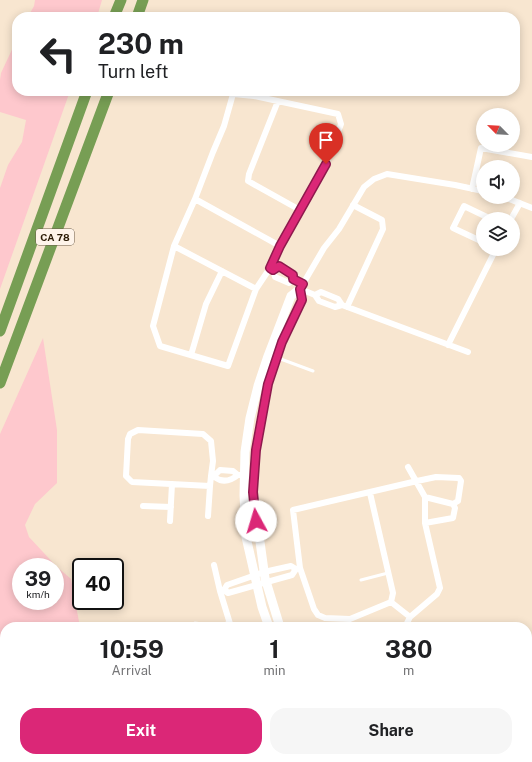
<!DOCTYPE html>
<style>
body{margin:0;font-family:"Public Sans",sans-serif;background:#f6f6f6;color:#202124;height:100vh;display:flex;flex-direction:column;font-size:15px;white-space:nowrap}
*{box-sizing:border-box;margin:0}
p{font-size:13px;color:#757577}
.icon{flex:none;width:22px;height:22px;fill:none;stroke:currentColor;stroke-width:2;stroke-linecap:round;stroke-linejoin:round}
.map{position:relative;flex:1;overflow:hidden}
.side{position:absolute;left:0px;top:622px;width:532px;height:140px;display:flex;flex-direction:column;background:#fff;border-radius:16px 16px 0 0;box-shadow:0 2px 10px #0003}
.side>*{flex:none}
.guide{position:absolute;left:12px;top:12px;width:508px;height:84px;border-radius:16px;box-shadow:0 2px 10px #0003;background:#fff;color:#202124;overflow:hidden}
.needle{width:26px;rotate:294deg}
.fabs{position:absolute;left:476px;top:108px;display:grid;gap:8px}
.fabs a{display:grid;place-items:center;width:44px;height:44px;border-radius:50%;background:#fff;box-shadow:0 2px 10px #0003;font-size:20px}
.speed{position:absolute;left:12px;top:558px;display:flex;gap:8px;font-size:20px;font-weight:700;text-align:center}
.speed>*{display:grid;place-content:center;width:52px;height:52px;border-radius:50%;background:#fff;box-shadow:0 2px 10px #0003;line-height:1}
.speed small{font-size:10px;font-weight:400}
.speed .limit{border:2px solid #111;border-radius:6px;background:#fff;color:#111}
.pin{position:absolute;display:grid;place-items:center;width:34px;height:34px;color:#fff;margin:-41px -17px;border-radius:50% 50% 50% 0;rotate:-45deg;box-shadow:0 0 4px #0007}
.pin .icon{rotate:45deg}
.me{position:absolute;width:44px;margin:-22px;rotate:354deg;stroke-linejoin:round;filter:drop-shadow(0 0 3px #0008)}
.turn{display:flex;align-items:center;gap:14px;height:84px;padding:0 20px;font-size:18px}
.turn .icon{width:52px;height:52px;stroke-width:2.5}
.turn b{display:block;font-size:28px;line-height:34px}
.eta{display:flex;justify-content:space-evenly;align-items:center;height:68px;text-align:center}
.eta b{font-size:24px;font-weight:700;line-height:28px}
.cta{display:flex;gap:8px;margin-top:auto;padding:8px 20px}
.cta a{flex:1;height:46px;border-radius:16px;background:#db2777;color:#fff;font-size:16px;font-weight:700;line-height:46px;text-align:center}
.cta a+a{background:#f6f6f6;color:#202124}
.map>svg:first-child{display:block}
</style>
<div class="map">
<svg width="532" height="762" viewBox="0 0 532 762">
<rect width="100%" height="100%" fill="#f8e6d0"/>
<path fill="#fec8cd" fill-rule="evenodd" d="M35,0H102L97,17H28L34,6Z
M17,39V91H70L0,289V188L8,165L22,142L26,120L0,112V80L1,73Z
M43,338L57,430V483L35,504L25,525L29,537L56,566L71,579L80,627H5V757H93L92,762H0V434ZM21,567H55V601H21Z"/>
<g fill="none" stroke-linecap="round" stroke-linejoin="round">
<path stroke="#367b71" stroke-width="2" d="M16,757L19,762"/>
</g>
<path fill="#d7c17f" d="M532,715V726L527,722Z
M528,756L532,759V762H518L515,759L517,757H523L525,759Z"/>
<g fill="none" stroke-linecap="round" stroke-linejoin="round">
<path stroke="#fff" stroke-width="3" d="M278,358L313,371
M361,580L388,573
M195,623L217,626L230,622
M529,746L532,743
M163,762L164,757"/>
<path stroke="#fff" stroke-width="6" d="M278,101L249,174L248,181L300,210
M472,189L481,148L532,157
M504,197L532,208
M195,199L174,246L256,289L270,268
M511,219L520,203
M483,242L453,228L464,206L491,219
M174,246L153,326L160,346L228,366L256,289
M280,246L326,164L341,124L338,114L254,96L233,94L224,126L213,152L195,199L280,246L270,268L273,270L275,277L289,283L293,279
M273,270L279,267L293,275V279
M315,295L321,292L338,299L342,305
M347,307L383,229L382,220L353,205
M448,345L496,249
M468,352L342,305L335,307L319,301L315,295L300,289L324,248L339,229L364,187L374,179L387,174L455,185L483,191
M191,355L206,304L222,271
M211,476L210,486L132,482L126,476L128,439L130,434L138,430L203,434L211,441L213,461L211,476C215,476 216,479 220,480C227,482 233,479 238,475
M214,476L220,470L233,471L238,475H241
M425,497V523
M143,506L171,507
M208,516L210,486
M170,521L172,484
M214,565L220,591L224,590L228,593L292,575L296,569L300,568L293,510L417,481L436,477L459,478L461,481L458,501L453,504L425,497L408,467
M300,568L314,609L318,615L325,618L350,619L391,602L393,593L370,493
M224,590L227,585L264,572L291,566L296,569
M220,591L231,627
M391,602L410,617
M405,627L410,617L437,594L440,588L425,523L453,518L455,508L453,504"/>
<path stroke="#fff" stroke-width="9" d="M269,627L262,607L246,537L244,495L245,452L250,418L258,386L268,356L291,296L300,289L302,300L282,342L268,384L256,450L253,491L265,578L280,627
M527,665L532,658
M527,691L532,685
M348,757L352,762
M365,757L370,762
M456,762L459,757
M472,762L476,757"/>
<path stroke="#779e54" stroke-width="11" d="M114,17L121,0
M137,17L143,0
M0,331L87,91
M0,383L109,91"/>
</g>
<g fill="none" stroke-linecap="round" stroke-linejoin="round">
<defs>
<path id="route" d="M256,521L253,492L256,450L268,384L282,342L302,300L300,289L303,284L293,279V275L279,266L273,270L270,268L280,246L326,164"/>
</defs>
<use href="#route" stroke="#8e194d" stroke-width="10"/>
<use href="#route" stroke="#db2777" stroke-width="7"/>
</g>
<g text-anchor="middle" stroke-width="3" stroke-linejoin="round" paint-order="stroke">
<rect fill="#fef4ea" stroke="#6a5b49" stroke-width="1" x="36" y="229" width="38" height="16" rx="3"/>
<g font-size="10" font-weight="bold" fill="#2a1a04">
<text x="55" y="241">CA 78</text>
</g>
</g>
</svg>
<div class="fabs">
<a><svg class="needle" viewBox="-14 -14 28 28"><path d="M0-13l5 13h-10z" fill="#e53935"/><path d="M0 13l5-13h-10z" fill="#757577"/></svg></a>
<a><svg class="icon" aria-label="sound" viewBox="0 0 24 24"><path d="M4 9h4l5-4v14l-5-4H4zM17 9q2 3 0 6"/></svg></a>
<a><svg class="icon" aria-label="layers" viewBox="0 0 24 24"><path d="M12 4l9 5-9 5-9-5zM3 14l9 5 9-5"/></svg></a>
</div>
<div class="speed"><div>39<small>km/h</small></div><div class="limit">40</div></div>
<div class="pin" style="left:326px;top:164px;background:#d93025"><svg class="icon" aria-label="arrive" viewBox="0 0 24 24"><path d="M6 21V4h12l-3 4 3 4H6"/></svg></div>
<svg class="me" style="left:256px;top:521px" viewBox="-20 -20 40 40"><circle r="19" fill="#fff"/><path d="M0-13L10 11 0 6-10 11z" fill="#db2777"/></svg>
<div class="guide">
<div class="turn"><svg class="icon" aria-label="left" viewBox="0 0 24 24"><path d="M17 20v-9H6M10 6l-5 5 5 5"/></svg><div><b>230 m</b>Turn left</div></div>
</div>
<section class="side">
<div class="eta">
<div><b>10:59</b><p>Arrival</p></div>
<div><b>1</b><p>min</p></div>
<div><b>380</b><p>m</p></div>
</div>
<div class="cta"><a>Exit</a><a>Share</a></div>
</section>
</div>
